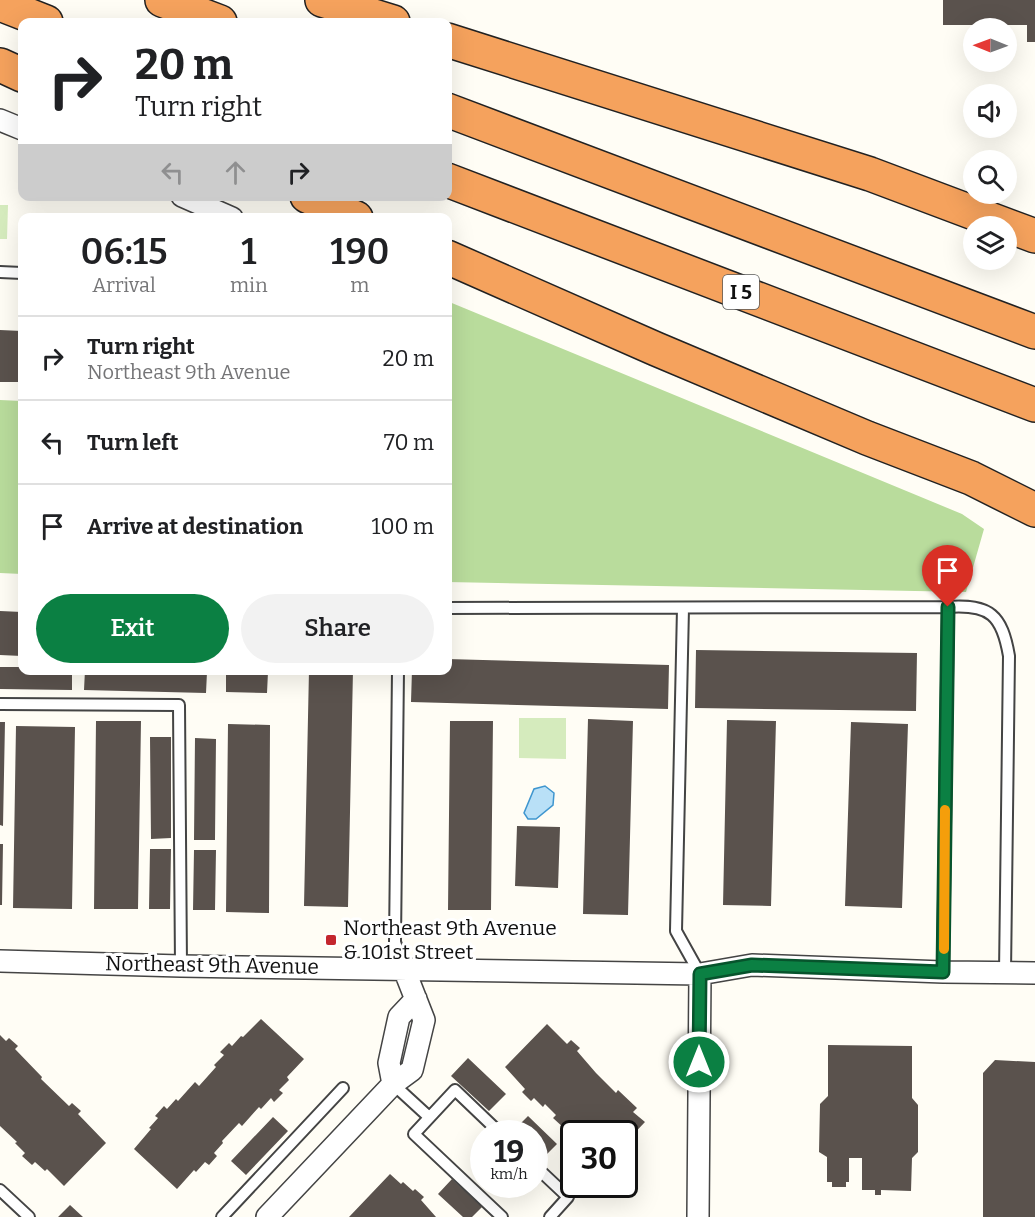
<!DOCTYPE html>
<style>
body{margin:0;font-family:Bitter,serif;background:#f2f2f2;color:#202124;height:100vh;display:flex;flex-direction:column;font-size:22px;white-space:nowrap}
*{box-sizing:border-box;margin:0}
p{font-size:20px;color:#757577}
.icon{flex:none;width:33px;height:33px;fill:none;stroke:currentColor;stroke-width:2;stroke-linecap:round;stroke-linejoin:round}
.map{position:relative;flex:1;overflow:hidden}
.drawer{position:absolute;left:18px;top:213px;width:434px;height:462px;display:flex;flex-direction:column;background:#fff;border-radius:12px;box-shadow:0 6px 24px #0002}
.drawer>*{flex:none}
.top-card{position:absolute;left:18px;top:18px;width:434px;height:183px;border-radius:12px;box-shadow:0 6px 24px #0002;background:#fff;color:#202124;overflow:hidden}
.needle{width:39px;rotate:271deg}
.buttons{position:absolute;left:963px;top:18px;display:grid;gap:12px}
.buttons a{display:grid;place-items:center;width:54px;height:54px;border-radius:50%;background:#fff;box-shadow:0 6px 24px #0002;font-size:30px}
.speed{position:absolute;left:470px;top:1120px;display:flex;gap:12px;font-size:30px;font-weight:700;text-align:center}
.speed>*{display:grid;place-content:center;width:78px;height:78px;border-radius:50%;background:#fff;box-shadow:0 6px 24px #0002;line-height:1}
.speed small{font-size:15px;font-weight:400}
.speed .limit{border:3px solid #111;border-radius:9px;background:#fff;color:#111}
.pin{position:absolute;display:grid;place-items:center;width:51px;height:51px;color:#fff;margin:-62px -26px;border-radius:50% 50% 50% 0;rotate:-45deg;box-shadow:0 0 6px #0007}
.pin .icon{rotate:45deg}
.me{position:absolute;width:66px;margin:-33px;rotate:0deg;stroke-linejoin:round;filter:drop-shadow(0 0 4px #0008)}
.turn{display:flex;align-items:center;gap:21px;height:126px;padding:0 18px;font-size:27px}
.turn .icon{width:78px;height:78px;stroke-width:2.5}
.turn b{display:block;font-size:42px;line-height:51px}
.lanes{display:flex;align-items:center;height:57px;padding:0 18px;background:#0003;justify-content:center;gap:30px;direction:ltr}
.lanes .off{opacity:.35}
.eta{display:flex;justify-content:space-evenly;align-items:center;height:102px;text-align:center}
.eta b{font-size:36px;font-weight:600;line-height:42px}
.primary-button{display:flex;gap:12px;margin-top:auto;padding:12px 18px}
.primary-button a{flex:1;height:69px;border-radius:36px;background:#0b8043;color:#fff;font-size:24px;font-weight:600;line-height:69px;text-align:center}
.primary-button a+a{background:#f2f2f2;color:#202124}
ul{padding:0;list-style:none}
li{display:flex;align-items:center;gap:18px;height:84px;padding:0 18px;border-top:2px solid #e0e0e0}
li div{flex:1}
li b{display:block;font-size:22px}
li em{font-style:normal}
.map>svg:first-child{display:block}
</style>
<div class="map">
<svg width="1035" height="1217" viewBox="0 0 1035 1217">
<rect width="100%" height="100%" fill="#fffdf5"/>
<path fill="#d5ebbd" d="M0,205H8L7,239H0Z
M519,718H566V759L519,758Z"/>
<path fill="#b9dc9c" d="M447,301L962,514L984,529L966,592L447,582Z
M0,400L22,401V574L0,573Z"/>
<path fill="#b9e0f7" stroke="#3f96cf" stroke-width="1.5" d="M545,786L554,793L553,805L536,819H528L524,813L534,789Z"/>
<path fill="#5a524d" d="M943,0H1035V42H1027V25H943Z
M0,330L22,331V382H0Z
M0,611L22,612V656L0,655Z
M696,650L917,653L916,711L695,708Z
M447,659L669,665L668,709L411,702L412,670H447Z
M0,667H22V670H72V690L0,689Z
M85,670L207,672L206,693L84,690Z
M309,670H353L348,907L304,906Z
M226,671L268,672L267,693L226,692Z
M588,719L633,721L628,915L583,914Z
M727,720L776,721L771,906L723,905Z
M96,721H141L138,909H94Z
M450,721H493L491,910H448Z
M0,722H5L3,826L0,825Z
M851,722L908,724L902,908L845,906Z
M228,724L270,725L269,913L226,912Z
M16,726L75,727L72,909L13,908Z
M150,737H171V838L151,839Z
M195,738L216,739L215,840H194Z
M517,826L560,827L558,888L515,886Z
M0,844H3L2,905H0Z
M150,849H171L170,909H149Z
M194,850H216L215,910H193Z
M261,1019L304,1059L287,1077L289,1080L279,1090L283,1093L274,1102L271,1098L261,1109L259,1107L242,1126L239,1123L222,1141L223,1143L214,1153L217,1156L209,1165L205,1162L196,1172L194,1170L177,1189L134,1149L151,1129L149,1128L158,1118L155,1116L164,1106L167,1109L176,1099L178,1101L195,1082L199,1086L216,1067L214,1065L224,1055L220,1052L229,1043L232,1046L241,1036L243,1037Z
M547,1024L567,1044L571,1040L580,1048L577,1051L596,1073L616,1093L618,1090L637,1108L633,1112L645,1122L624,1144V1134H573V1146L569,1142L572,1140L563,1131L565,1129L553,1118L556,1115L545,1104L543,1107L534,1098L531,1101L522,1092L525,1089L505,1067Z
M0,1035L6,1041L9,1038L18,1046L15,1049L42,1077L41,1079L69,1106L72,1103L81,1111L78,1114L106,1143L64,1186L47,1169L45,1171L35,1162L32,1165L22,1156L25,1153L15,1143L17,1142L0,1126Z
M828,1045L912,1046V1098L918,1105V1152L912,1158L911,1191L881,1190V1195H875V1190H862V1158H849V1182H846V1187H832V1182H827V1157L819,1152L820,1104L828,1096Z
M468,1058L506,1094L489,1111L451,1076Z
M995,1060L1035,1062V1217H983V1073Z
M528,1116L557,1144L543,1158L534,1150V1134H518L514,1130Z
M273,1117L288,1131L246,1175L231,1161Z
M390,1174L401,1184L403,1182L413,1191L415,1189L424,1197L421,1200L436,1217H349Z
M452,1179L482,1207L472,1217H463L438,1194Z
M70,1205L83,1217H58Z"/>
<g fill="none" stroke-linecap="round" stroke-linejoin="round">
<defs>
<path id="lane" d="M0,272L22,273
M948,607C990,604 1002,615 1009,656L1005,973
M447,608L948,607L943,972
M683,608L676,931L700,974
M398,670L395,942L404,969
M0,704L179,705L181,966
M393,1084L429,1117
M501,1134L455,1090L414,1134L502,1217
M534,1165L568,1197L550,1217
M0,1190L29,1217
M222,1217L343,1088"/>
<path id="street" d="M0,120L22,129
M182,196L232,218
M0,961L181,966L700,974L752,965L943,972L1035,973
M393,1084L389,1063L399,1017L416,999
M267,1217L393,1084L412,1070L424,1020L404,969
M698,1217L700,974"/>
<path id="highway" d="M162,0L220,22
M322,0L393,22
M0,4L46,22
M447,40L870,174L1035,236
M0,65L22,75
M447,110L1035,332
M447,180L1035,405
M307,196L356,218
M447,257L656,349L867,438L971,478L1035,510"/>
</defs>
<use href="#lane" stroke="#444" stroke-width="14"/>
<use href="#street" stroke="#444" stroke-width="24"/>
<use href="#highway" stroke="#222" stroke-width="36"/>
<use href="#lane" stroke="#fff" stroke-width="10"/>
<use href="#street" stroke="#fff" stroke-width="21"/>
<use href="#highway" stroke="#f5a25d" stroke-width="33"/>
</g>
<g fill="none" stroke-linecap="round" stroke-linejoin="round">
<defs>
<path id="route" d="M699,1062L700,974L752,965L943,972L948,607"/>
</defs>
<use href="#route" stroke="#07532c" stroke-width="15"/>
<use href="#route" stroke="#0b8043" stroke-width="10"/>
<path stroke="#f59e0b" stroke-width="10" d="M944,949L945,810"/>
</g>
<rect fill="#c4262e" stroke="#fff" stroke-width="2" x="325" y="934" width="12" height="12" rx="3"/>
<g text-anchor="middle" stroke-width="6" stroke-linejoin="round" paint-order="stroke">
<rect fill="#fff" stroke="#585858" stroke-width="1.5" x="723" y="275" width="36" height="34" rx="4.5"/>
<g font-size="20" font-weight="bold" fill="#111">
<text x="741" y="299">I 5</text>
</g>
<g font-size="21" fill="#111" stroke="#fff" text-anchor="start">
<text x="343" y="935">Northeast 9th Avenue<tspan x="343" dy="24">&amp; 101st Street</tspan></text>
</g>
<g font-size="21" fill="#111" stroke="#fff">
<text transform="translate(212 965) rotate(1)" y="7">Northeast 9th Avenue</text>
</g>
</g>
</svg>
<div class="buttons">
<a><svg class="needle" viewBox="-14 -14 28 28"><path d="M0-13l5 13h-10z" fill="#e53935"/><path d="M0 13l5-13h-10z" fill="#757577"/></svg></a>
<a><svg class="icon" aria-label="sound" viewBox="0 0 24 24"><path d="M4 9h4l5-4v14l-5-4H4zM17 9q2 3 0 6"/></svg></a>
<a><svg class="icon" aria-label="search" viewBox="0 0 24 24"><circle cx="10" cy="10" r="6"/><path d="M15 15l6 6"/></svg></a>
<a><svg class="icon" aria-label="layers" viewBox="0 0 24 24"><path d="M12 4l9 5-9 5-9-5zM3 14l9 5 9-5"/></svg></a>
</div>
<div class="speed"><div>19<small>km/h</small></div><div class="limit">30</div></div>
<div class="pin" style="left:948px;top:607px;background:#d93025"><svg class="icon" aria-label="arrive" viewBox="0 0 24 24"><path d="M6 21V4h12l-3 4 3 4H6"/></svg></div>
<svg class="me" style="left:699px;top:1062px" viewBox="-20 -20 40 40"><circle r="17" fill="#0b8043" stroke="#fff" stroke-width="3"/><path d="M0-11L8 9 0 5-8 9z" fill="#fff"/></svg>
<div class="top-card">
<div class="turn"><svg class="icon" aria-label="right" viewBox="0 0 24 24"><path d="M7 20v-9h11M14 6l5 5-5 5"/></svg><div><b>20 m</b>Turn right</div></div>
<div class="lanes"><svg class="icon off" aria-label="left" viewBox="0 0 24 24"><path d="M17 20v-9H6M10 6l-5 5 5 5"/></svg><svg class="icon off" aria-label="ahead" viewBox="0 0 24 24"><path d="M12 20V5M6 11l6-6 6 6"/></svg><svg class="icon" aria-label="right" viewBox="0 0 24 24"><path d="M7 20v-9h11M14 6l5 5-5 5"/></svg></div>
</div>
<section class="drawer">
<div class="eta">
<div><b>06:15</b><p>Arrival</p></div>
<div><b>1</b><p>min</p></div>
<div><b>190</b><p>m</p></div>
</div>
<ul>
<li><svg class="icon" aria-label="right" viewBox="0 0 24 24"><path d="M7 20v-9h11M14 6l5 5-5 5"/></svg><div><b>Turn right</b><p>Northeast 9th Avenue</p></div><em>20 m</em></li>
<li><svg class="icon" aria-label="left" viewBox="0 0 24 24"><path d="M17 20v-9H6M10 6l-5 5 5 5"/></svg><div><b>Turn left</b></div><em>70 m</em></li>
<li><svg class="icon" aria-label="arrive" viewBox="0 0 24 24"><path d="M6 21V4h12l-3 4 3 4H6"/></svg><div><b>Arrive at destination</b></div><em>100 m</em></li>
</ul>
<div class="primary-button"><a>Exit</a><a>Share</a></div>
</section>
</div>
